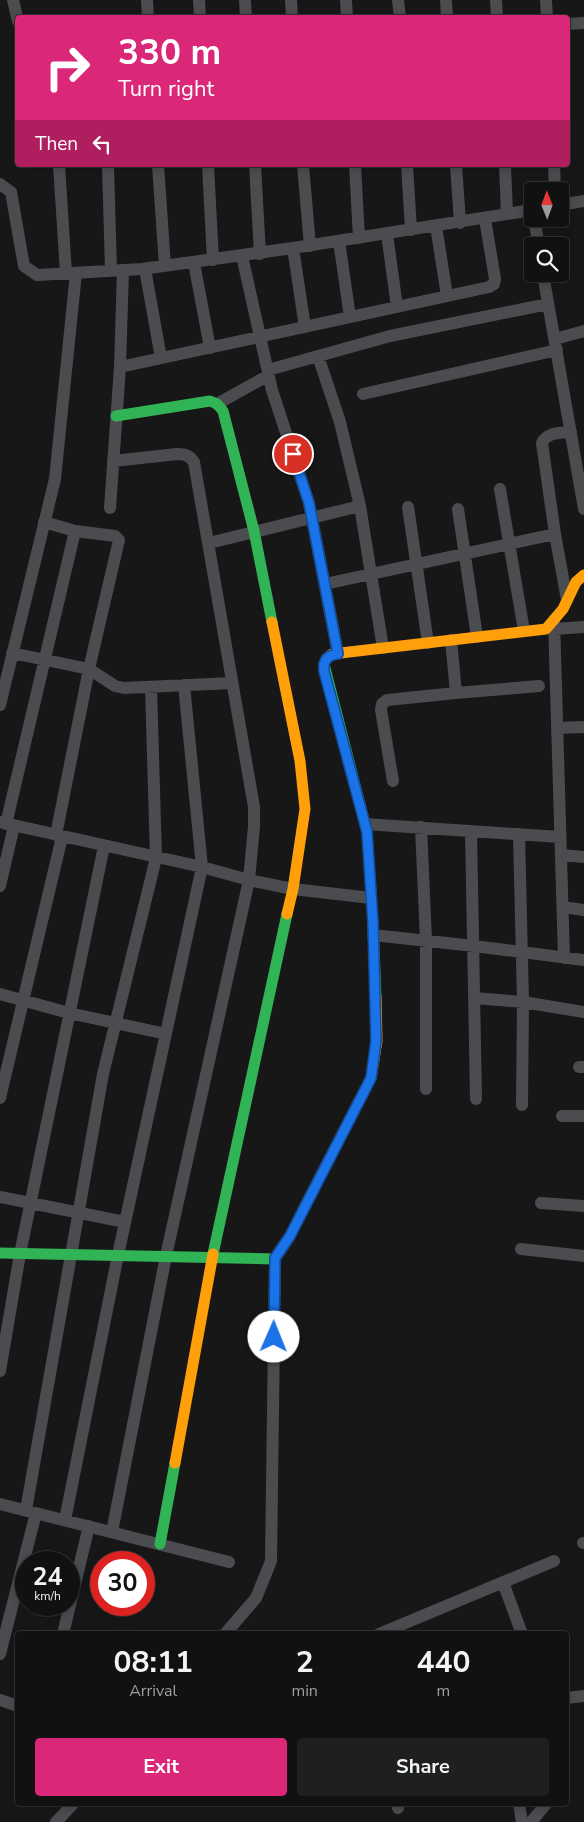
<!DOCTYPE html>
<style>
body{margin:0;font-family:"Nunito Sans",sans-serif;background:#1e1f1f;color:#f1f3f6;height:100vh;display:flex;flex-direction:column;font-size:19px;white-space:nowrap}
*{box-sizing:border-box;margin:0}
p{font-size:16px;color:#9c9d9f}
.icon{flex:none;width:28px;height:28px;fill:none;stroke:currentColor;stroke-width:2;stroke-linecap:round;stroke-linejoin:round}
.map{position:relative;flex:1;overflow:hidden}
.side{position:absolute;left:15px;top:1631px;width:554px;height:175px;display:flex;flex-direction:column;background:#111;border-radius:5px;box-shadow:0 2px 8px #0003,0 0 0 1px #303131}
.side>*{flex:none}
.banner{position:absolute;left:15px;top:15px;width:555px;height:152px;border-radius:5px;box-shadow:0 2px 8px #0003,0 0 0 1px #303131;background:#db2777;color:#fff;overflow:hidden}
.needle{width:32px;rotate:359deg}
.tools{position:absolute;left:524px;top:182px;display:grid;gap:10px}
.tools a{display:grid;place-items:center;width:45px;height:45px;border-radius:5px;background:#111;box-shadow:0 2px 8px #0003,0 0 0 1px #303131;font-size:25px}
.speed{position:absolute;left:15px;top:1551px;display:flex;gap:10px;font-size:25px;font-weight:700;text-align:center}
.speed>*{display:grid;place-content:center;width:65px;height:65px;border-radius:50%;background:#111;box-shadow:0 2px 8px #0003,0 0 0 1px #303131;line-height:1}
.speed small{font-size:12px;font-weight:400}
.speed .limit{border:8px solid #d22;background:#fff;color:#111}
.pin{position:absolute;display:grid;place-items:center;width:42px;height:42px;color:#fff;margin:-21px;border:2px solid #fff;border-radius:50%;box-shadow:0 1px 5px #0007}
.me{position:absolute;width:55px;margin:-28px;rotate:1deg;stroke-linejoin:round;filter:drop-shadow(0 0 4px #0008)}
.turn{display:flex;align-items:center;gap:18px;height:105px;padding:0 20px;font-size:22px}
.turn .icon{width:65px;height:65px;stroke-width:2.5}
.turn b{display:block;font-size:35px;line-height:42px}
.then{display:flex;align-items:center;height:48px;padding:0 20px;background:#0003;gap:10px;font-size:19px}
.eta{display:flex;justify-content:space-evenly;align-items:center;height:85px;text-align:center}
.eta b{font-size:30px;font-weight:700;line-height:35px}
.cta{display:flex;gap:10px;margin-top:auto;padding:10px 20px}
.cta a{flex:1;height:58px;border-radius:5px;background:#db2777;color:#fff;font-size:20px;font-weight:700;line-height:58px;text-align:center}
.cta a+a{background:#1e1f1f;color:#f1f3f6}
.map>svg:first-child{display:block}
</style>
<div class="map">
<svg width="584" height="1822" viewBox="0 0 584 1822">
<rect width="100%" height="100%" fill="#171717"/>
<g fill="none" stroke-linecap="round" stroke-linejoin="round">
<path stroke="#4b4c50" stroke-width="12" d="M13,0L18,21
M147,0L148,18
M199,0L200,18
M245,0L246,18
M291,0L292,18
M346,0L347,18
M398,0L400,18
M446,0L447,18
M496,0L497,18
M546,0L547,18
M568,24L584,23
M59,165L66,273
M108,165L111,271
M158,165L165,266
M208,165L213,260
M255,165L260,254
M303,165L310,246
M355,165L359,238
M407,165L411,230
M456,165L460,223
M505,165L507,214
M554,165L555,191
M0,184L11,192L24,266L37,275L142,269L293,248L532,210
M560,205L584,201
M534,219L539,246
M436,226L447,296
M387,234L397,307
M339,241L350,317
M293,248L305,327
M242,256L272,390L309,503L338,654
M194,263L210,348
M145,269L161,358
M543,274L584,509
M555,339L584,331
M318,356L340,422L360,506L383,648
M120,367L489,287L494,284L495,279L485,219
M268,370L390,336L548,304
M363,394L557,350
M217,404L269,375
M500,489L524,631
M408,507L428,643
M110,508L120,367L123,270
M458,509L477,637
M44,522L75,531L115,536L119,540L89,669L56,835
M209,543L360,506
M325,584L555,534
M567,600L555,534L542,443C547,432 560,433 571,432
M554,620L564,958
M554,629L584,627
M12,653L89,669L115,686L124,688L232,683
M456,693L539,686
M0,705L55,479L76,273
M557,728L584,727
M393,781L381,710L382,704L387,700L456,693L451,640
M0,822L202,867L249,880L293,889L371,898
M6,824L75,531
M365,824L560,837
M421,827L426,940V1089
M471,831L476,1099
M519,834L523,1002L522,1105
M561,855L584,857
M0,886L14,826
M563,907L584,910
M373,935L474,946L584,960
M0,994L69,1013L166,1034
M475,998L523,1002L584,1012
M579,1067H584
M0,1098L62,837
M562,1116H584
M0,1197L125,1222
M541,1203L584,1206
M521,1249L584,1256
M0,1371L20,1254L104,846
M0,1504L229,1562
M26,1510L103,1074L156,858L151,687
M65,1520L118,1255L202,867L184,685
M112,1532L166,1256L249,880L254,826V807L194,462C189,455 185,454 177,454L113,461
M583,1543H584
M503,1582L522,1634
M63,1634L89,1526
M225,1634L256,1598L271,1561L275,1259
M379,1634L554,1561
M0,1654L36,1513
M566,1698L584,1696
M0,1700L18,1706
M397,1804L398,1808
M519,1804L522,1822
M56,1822L73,1804
M531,1822L546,1804"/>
<path stroke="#30b455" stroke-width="11" d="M116,416L210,401L217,404L223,411L254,531L272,622
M324,664L367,832L373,923L376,997
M0,1253L275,1259L290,1236L303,1210
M213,1254L287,914
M160,1544L175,1463"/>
<path stroke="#ff9f0a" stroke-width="11" d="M272,622L300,761L305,809L293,889L287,914
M324,664L326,659L332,654L546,629L563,609L576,582L584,575
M303,1210L371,1078L377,1041L376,997
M175,1463L213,1254"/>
</g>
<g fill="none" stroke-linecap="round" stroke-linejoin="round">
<defs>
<path id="route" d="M274,1337L275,1258L290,1236L371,1078L376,1041L373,923L367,832L324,671C323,661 327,655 338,654L309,503L293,454"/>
</defs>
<use href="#route" stroke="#114b97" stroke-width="12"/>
<use href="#route" stroke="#1a73e8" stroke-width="9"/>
</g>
</svg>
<div class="tools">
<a><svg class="needle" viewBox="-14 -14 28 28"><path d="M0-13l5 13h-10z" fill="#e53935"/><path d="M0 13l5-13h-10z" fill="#9c9d9f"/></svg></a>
<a><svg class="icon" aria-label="search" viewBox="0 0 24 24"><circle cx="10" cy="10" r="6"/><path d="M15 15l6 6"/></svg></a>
</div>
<div class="speed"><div>24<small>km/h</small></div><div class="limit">30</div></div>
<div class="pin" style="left:293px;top:454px;background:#d93025"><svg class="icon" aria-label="arrive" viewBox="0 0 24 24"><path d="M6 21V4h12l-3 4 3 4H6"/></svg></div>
<svg class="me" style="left:274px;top:1337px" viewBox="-20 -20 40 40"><circle r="19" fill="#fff"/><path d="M0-13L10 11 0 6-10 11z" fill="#1a73e8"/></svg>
<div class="banner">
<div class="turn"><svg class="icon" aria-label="right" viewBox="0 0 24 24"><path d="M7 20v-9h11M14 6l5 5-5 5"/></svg><div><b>330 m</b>Turn right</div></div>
<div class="then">Then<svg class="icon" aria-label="left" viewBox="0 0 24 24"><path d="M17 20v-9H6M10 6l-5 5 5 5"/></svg></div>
</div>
<section class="side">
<div class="eta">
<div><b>08:11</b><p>Arrival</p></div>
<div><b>2</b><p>min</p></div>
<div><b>440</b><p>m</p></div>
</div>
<div class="cta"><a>Exit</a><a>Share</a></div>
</section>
</div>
